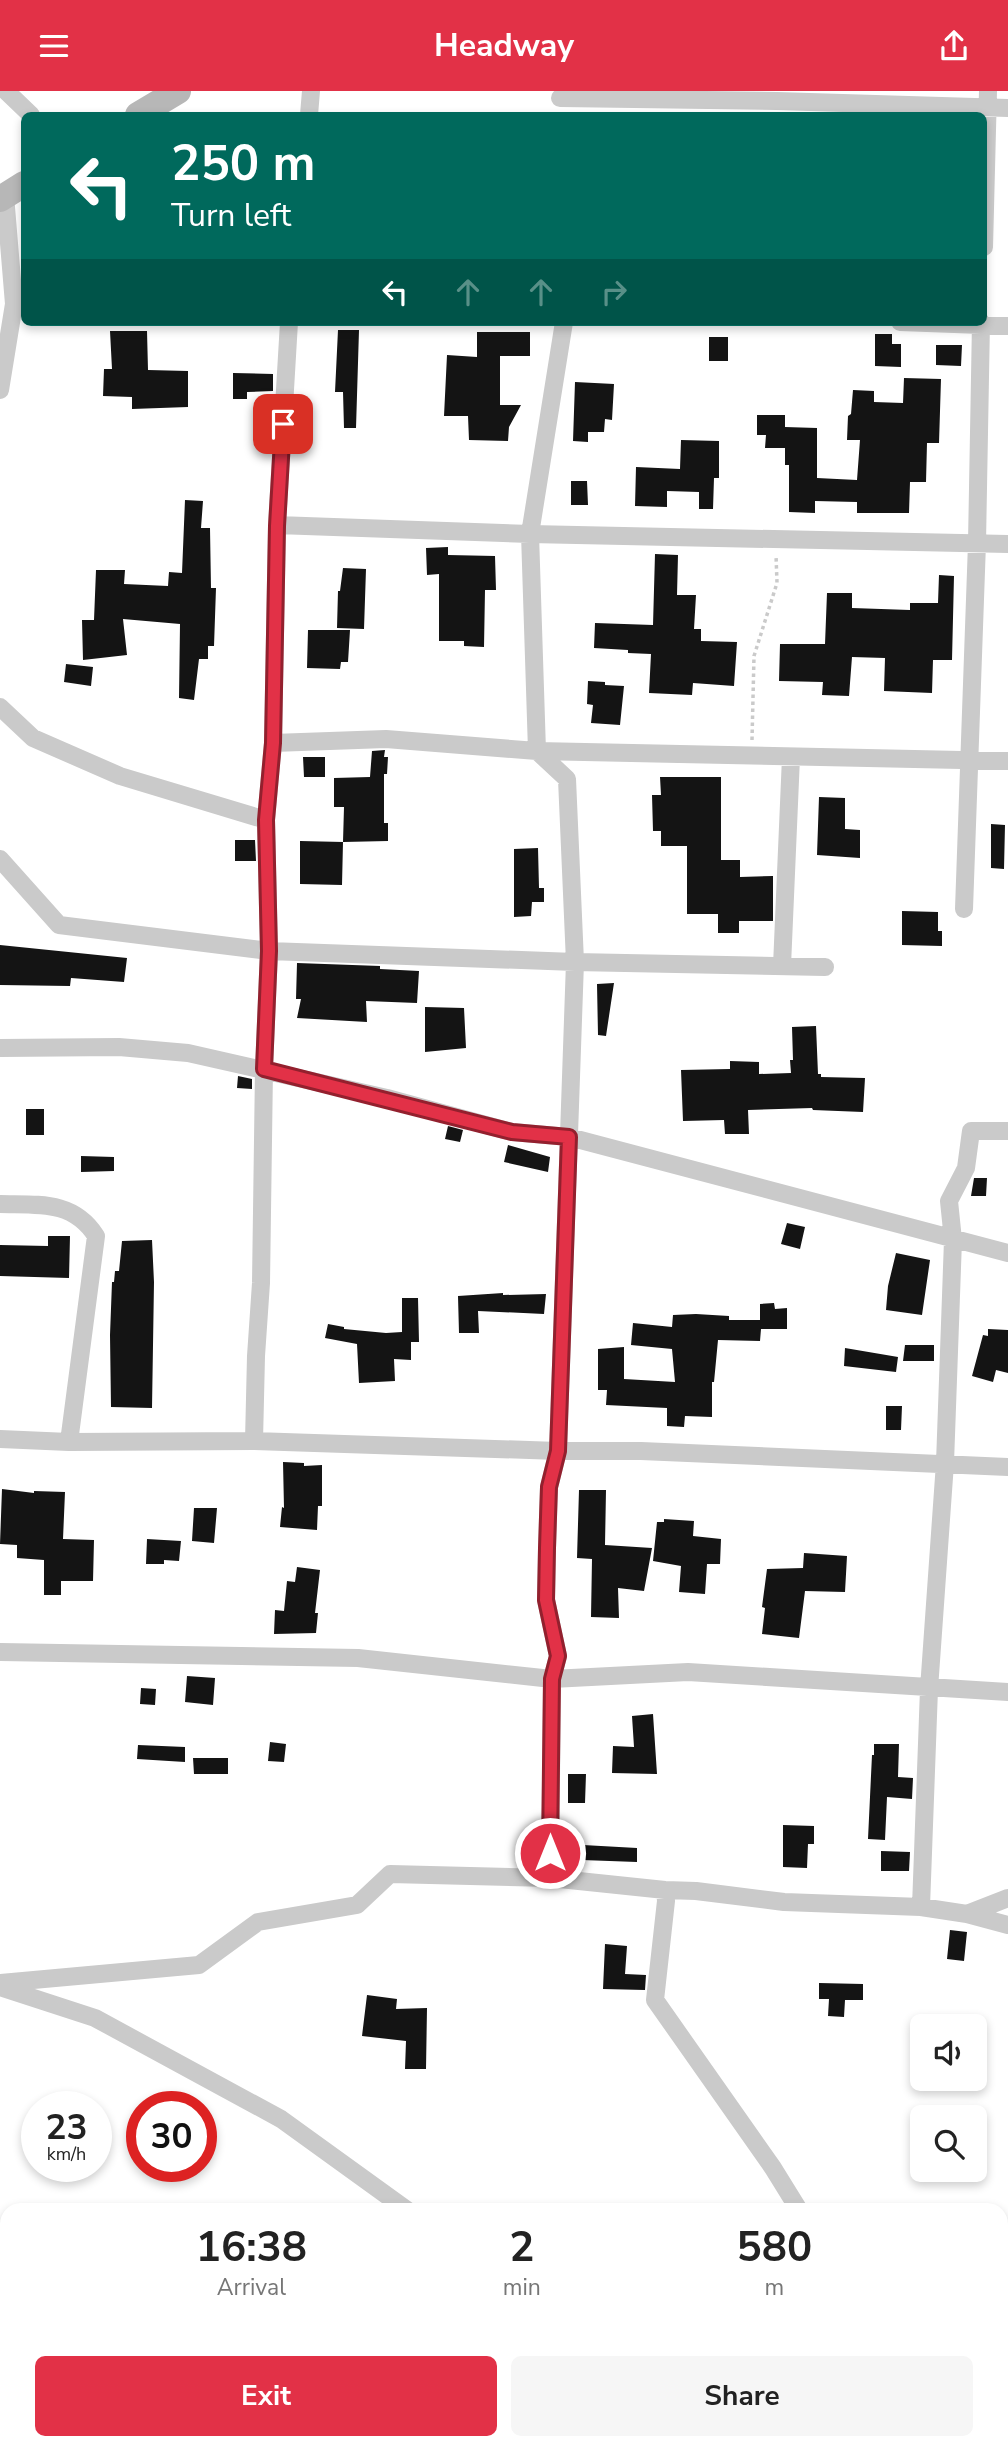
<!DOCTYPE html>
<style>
body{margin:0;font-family:"Nunito Sans",sans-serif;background:#f6f6f6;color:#222;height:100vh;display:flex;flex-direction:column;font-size:26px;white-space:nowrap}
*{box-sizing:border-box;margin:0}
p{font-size:23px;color:#767676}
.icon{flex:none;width:38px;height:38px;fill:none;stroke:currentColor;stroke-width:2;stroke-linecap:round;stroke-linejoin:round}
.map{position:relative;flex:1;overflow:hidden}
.panel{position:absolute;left:0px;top:2112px;width:1008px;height:247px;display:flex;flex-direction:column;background:#fff;border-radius:21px 21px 0 0;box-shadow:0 4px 10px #0003}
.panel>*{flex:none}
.hud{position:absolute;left:21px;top:21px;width:966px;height:214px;border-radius:10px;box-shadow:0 4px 10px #0003;background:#00695c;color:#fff;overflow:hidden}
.controls{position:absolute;left:910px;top:1923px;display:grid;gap:14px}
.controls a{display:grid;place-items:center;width:77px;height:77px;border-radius:10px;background:#fff;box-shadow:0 4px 10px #0003;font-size:35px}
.speed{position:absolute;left:21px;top:2000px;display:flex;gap:14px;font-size:35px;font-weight:700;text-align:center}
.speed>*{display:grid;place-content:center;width:91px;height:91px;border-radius:50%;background:#fff;box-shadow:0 4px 10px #0003;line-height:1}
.speed small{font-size:18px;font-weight:400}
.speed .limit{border:10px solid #d22;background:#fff;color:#111}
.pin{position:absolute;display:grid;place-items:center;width:60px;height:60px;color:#fff;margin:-30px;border-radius:14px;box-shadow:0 4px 10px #0006}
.me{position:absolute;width:77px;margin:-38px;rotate:0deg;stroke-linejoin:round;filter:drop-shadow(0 0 5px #0008)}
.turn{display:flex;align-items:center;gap:24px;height:147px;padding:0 35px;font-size:32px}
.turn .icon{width:91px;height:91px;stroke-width:2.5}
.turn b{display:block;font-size:49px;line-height:60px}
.lanes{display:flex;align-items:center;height:66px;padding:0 35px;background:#0003;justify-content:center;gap:35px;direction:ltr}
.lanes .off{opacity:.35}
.eta{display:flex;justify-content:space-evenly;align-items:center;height:119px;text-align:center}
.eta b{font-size:42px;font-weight:700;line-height:49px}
.button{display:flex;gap:14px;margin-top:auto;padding:14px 35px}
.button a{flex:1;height:80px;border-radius:10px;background:#e23147;color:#fff;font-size:28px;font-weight:700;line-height:80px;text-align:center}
.button a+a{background:#f6f6f6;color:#222}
header{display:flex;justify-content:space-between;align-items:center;height:91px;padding:0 35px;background:#e23147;color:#fff;font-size:32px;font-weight:700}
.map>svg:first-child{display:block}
</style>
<header><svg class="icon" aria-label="menu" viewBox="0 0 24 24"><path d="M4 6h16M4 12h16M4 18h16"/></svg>Headway<svg class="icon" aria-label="share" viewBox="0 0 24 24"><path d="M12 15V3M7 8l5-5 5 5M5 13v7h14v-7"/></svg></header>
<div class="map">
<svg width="1008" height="2358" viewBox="0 0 1008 2358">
<rect width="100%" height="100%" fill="#fff"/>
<path fill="#141414" d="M338,239H359L356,337H344L343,301H335Z
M110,240H147L148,279L188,280V316L132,318V306L103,305L104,278H112Z
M477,241H530V265H500V314H521L509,336L508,350L469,349L468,325H444L447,264L477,266Z
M875,243H892V253H901V276L875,275Z
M709,246H728V270H709Z
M936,254H962L961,275L936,274Z
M233,282L273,283V300L247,301V308H233Z
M904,287L941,288L939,352H927L926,391H910L909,422H857V411L815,410V422L789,421V374H785V357H765L766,344H757V324H785V336L817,337V387L857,389L860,349H847L848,325L851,323L853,299L874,300V311L903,312Z
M575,291L614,293L612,329L605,328L604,341H588V351L573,350Z
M681,349L719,350V387H714L713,418H699V401L667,400V416L635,415L636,376L680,378Z
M571,390H587L588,414H571Z
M185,409L203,410L201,437H210L211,497H216L214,555H208V568H199L194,609L179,607L180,533L123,528L127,564L83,569L82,529H94L96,479H125L124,493L168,495L169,481L182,482Z
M448,456V464L495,465L496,499H485L484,556L464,555V550H439V483L427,484L426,457Z
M655,463L678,464L677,504H696L694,538H701V550L737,551L734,595L693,592L692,604L649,602L651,563L628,562V559L594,557L595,532L653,534Z
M343,477L366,478L364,538L337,537L338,500H340Z
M939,484L954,485L952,569H933L932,602L884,600L885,567L852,566L849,605L822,604L823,591L779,590L780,553H825L827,502H852V517L910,519V512H938Z
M308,539H350L348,571H341L340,578L307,577Z
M66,573L93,576L91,595L64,591Z
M588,590L605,591V594L624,595L620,634L591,632L593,614L587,613Z
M385,659L384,666H388L387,683H384V732H388V750L343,751L344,716H334V687L370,686L372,660Z
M303,666H325V686H304Z
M660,686H721V769H740V786L773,785V830H739V842H718V823H687V755H661V740H653L652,704H661Z
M819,706L845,707V738L860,739V767L817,764Z
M991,733L1005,734L1004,778L991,777Z
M235,749H255L256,770H235Z
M300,750L343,751L342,794L300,793Z
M538,757L539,797H544V811H532L531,825L514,826V758Z
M902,820L938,821V840H942V855L902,854Z
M0,854L127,867L124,891L71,887L70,895L0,894Z
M297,872L380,875V878L419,880L417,912L366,910L367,931L297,927L301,908H296Z
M614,892L606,945L598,944L597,893Z
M425,916L464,917L466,957L425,961Z
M816,935L818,983H821V986L865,987L863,1021L813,1019L812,1017L748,1019L749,1043H725L724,1029L683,1030L681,979L730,978V970L759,971V983L791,982L790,969H793L792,936Z
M238,985L252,988V998L237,997Z
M26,1018H44V1044H26Z
M448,1035L463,1039L460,1051L445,1048Z
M508,1054L550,1066L548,1081L504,1071Z
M81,1065L114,1066V1080L81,1081Z
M974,1087H987L986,1105H971Z
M787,1132L805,1136L800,1158L781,1153Z
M48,1145H70L69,1187L0,1185V1154L48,1155Z
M152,1149L154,1191L152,1317L111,1316L110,1244L112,1191H114L115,1180H119L122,1150Z
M896,1162L930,1169L922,1224L886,1219L888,1195Z
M503,1202V1204L546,1203L544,1223L478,1220L479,1242H459L458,1205Z
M402,1207H418L419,1251H411V1269L394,1268L395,1290L359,1292L357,1253L325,1247L328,1233L344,1236V1238L386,1242L402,1241Z
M774,1212L775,1218L787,1217V1238H761L760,1250L718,1249L714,1291H712V1326L685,1325L684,1336L667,1335V1317L606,1314L607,1299H598V1258L624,1256V1288L675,1291L672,1258L631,1254L633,1232L672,1236L673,1224L696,1223L729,1225V1229H760V1213Z
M988,1238L1008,1239V1282L996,1279L993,1291L972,1285L983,1244L988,1245Z
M905,1254H934V1270H903Z
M845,1257L898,1266L896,1281L844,1275Z
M886,1315H902L901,1339H886Z
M283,1371L304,1372V1375L322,1374V1415H318L317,1439L280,1436L282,1416L284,1417Z
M2,1398L34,1402V1400L65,1401L63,1448L94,1449L93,1490H61V1504H44V1469L17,1467V1454L0,1453Z
M579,1399H606L605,1454L652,1457L644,1500L618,1497L619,1527L591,1526L592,1468L577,1467Z
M194,1417H217L214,1452L192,1450Z
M664,1428L694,1430L693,1445L721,1448L720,1473H707L705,1503L679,1501L681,1475L653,1470L657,1431H664Z
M147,1448L181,1450L179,1470L164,1469V1473H146Z
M804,1462L847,1465L845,1501L805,1500L799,1547L762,1543L765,1517L762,1516L767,1478L803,1477Z
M297,1476L320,1479L315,1522H318L316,1542L274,1543L275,1519L284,1520L287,1490L295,1491Z
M187,1585L215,1587L213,1614L185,1611Z
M141,1597L156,1598L155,1614L140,1613Z
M653,1623L657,1683L612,1682L613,1655L634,1656L632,1625Z
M270,1651L286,1653L284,1671L268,1670Z
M874,1653H899L898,1686L913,1687L912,1708L887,1706L885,1749L868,1748L872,1664H874Z
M138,1654L185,1656V1671L137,1668Z
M193,1667H228V1683H194Z
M568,1683H586L585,1712H568Z
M783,1734L814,1735V1753H808L807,1777L783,1776Z
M583,1754L637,1757V1771L582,1769Z
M881,1760L910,1761L909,1780H881Z
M950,1839L967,1841L964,1870L947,1868Z
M605,1853L627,1855L625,1883L646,1884L645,1899L603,1898Z
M819,1892L863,1893V1909H845L844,1926L828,1925L829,1908H819Z
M367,1904L397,1908L396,1918L427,1917L426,1978H405L406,1950L362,1945Z"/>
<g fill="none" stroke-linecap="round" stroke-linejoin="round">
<path stroke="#cacaca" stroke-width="3.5" stroke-dasharray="3.5 3.5" stroke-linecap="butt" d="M752,649L754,565L777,492L776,464"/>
<path stroke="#cacaca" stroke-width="18" d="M6,0L31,24
M560,7L777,10L1008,17
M309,24L311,0
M984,156L988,0
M900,231L1008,235
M0,299L14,213L5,104
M277,434L530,443L1008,453
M0,616L33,647L120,685L266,729
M273,652L386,648L537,660L1008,670
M0,768L59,834L269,860L575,871L825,876
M964,818L977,452L981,231
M782,875L791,666
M0,957L119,956L188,962L387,1007L512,1041L569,1046L1008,1162
M0,1113C38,1114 73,1109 96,1145L69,1351
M0,1348L69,1351L254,1350L558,1360H641L1008,1376
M254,1350L256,1265L261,1192L264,978L269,860L266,729L273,652L277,434L289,231
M0,1561L358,1567L552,1588L688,1581L1008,1601
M550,1787L552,1588L558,1565L546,1509L547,1457L549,1396L558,1360L575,871L567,688L537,660L530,443L564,231
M665,1799L666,1810L655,1909L773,2077L799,2119
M921,1816L929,1598L945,1372L953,1149L949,1110L966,1077L971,1040H1008
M967,1823L1008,1807
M0,1892L199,1874L258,1831L357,1814L390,1783L550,1787L665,1799L696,1800L784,1811L921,1816L967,1823L1008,1834
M0,1896L95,1927L281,2028L407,2119
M1001,2251L1008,2253"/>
<path stroke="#b7b7b7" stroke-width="26" d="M138,24L178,0
M0,108L24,93"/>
</g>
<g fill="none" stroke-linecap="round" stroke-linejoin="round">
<defs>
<path id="route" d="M283,333L277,435L273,652L266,729L269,860L264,978L512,1041L569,1046L558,1360L549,1396L547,1457L546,1509L558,1565L552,1588L550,1762"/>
</defs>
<use href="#route" stroke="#93202e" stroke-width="18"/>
<use href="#route" stroke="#e23147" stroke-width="12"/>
</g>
</svg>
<div class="controls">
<a><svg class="icon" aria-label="sound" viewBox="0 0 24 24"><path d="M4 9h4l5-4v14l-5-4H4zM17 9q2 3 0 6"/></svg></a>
<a><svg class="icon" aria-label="search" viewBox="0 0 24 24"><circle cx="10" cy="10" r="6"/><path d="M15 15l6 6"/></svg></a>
</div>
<div class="speed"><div>23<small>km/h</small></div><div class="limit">30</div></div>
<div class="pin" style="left:283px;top:333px;background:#d93025"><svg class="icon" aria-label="arrive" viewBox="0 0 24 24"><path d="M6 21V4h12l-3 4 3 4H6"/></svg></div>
<svg class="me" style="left:550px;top:1762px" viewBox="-20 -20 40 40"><circle r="17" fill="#e23147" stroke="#fff" stroke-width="3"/><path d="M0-11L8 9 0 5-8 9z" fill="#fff"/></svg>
<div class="hud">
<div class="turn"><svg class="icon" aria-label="left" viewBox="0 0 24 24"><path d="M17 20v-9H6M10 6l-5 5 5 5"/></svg><div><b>250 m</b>Turn left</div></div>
<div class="lanes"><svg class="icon" aria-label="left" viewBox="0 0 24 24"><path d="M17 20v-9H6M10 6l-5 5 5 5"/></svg><svg class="icon off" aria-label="ahead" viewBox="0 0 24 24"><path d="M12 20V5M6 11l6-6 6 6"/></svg><svg class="icon off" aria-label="ahead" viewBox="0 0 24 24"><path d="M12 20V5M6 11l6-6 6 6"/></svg><svg class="icon off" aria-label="right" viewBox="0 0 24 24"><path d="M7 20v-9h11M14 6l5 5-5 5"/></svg></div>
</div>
<section class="panel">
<div class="eta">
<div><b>16:38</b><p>Arrival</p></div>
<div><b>2</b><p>min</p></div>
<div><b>580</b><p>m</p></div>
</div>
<div class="button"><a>Exit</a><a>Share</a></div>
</section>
</div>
